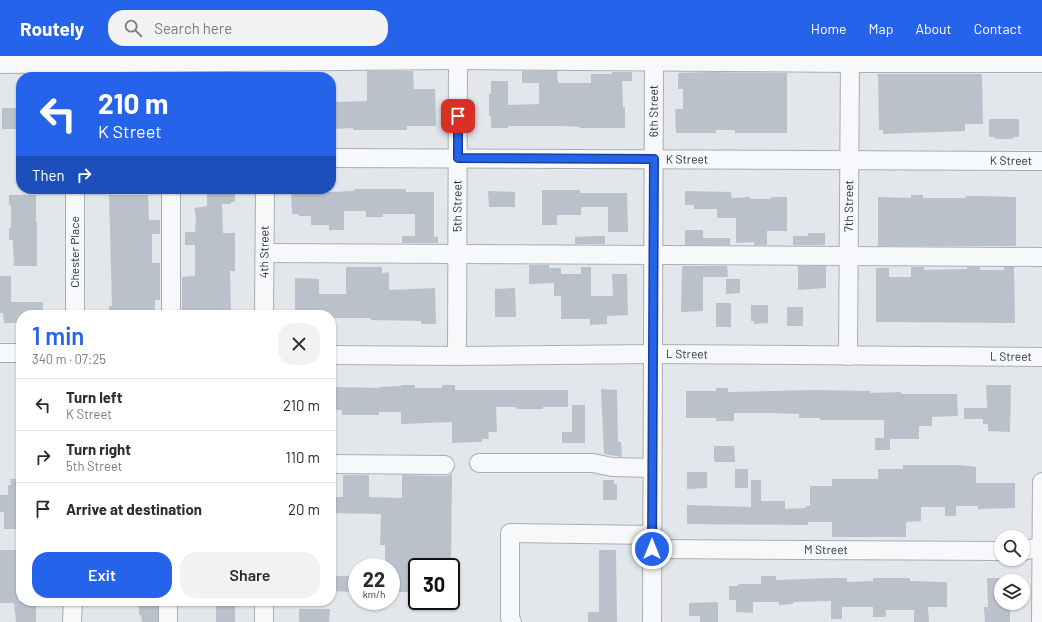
<!DOCTYPE html>
<meta charset="utf-8">
<style>
body{margin:0;font-family:Barlow,sans-serif;background:#f2f2f3;color:#2b2b33;height:100vh;display:flex;flex-direction:column;font-size:15px;white-space:nowrap}
*{box-sizing:border-box;margin:0}
p{font-size:13px;color:#7c7c81}
.icon{flex:none;width:22px;height:22px;fill:none;stroke:currentColor;stroke-width:2;stroke-linecap:round;stroke-linejoin:round}
.map{position:relative;flex:1;overflow:hidden}
.side{position:absolute;left:16px;top:254px;width:320px;height:296px;display:flex;flex-direction:column;background:#fff;border-radius:16px;box-shadow:0 1px 3px #0004}
.side>*{flex:none}
.top-card{position:absolute;left:16px;top:16px;width:320px;height:122px;border-radius:16px;box-shadow:0 1px 3px #0004;background:#2563eb;color:#fff;overflow:hidden}
.tools{position:absolute;left:994px;top:474px;display:grid;gap:8px}
.tools a{display:grid;place-items:center;width:36px;height:36px;border-radius:50%;background:#fff;box-shadow:0 1px 3px #0004;font-size:20px}
.speed{position:absolute;left:348px;top:502px;display:flex;gap:8px;font-size:20px;font-weight:700;text-align:center}
.speed>*{display:grid;place-content:center;width:52px;height:52px;border-radius:50%;background:#fff;box-shadow:0 1px 3px #0004;line-height:1}
.speed small{font-size:10px;font-weight:400}
.speed .limit{border:2px solid #111;border-radius:6px;background:#fff;color:#111}
.pin{position:absolute;display:grid;place-items:center;width:34px;height:34px;color:#fff;margin:-17px;border-radius:8px;box-shadow:0 2px 6px #0006}
.me{position:absolute;width:44px;margin:-22px;rotate:0deg;stroke-linejoin:round;filter:drop-shadow(0 0 3px #0008)}
.turn{display:flex;align-items:center;gap:14px;height:84px;padding:0 16px;font-size:18px}
.turn .icon{width:52px;height:52px;stroke-width:2.5}
.turn b{display:block;font-size:28px;line-height:34px}
.then{display:flex;align-items:center;height:38px;padding:0 16px;background:#0003;gap:8px;font-size:15px}
.round{display:grid;place-items:center;flex:none;width:42px;height:42px;border-radius:16px;background:#f2f2f3}
.overview{display:flex;align-items:center;justify-content:space-between;height:68px;padding:0 16px}
h1{font-size:24px;font-weight:600;line-height:30px;color:#2563eb}
.cta{display:flex;gap:8px;margin-top:auto;padding:8px 16px}
.cta a{flex:1;height:46px;border-radius:16px;background:#2563eb;color:#fff;font-size:16px;font-weight:600;line-height:46px;text-align:center}
.cta a+a{background:#f2f2f3;color:#2b2b33}
ul{padding:0;list-style:none}
li{display:flex;align-items:center;gap:12px;height:52px;padding:0 16px;border-top:1px solid #e1e1e2}
li div{flex:1}
li b{display:block;font-size:15px}
li em{font-style:normal}
header{display:flex;align-items:center;gap:24px;box-sizing:border-box;height:56px;padding:0 20px;background:#2563eb;color:#fff}
header strong{font-size:19px}
nav{display:flex;gap:22px;margin-inline-start:auto;font-size:14px}
.search{width:280px;height:36px;background:#f2f2f3;display:flex;align-items:center;gap:10px;box-sizing:border-box;padding:0 14px;border-radius:16px;color:#7c7c81;font-size:15px}
.map>svg:first-child{display:block}
</style>
<header>
<strong>Routely</strong>
<div class="search"><svg class="icon" aria-label="search" viewBox="0 0 24 24"><circle cx="10" cy="10" r="6"/><path d="M15 15l6 6"/></svg>Search here</div>
<nav><a>Home</a><a>Map</a><a>About</a><a>Contact</a></nav>
</header>
<div class="map">
<svg width="1042" height="566" viewBox="0 0 1042 566">
<rect width="100%" height="100%" fill="#e3e7ec"/>
<path fill="#bac1ca" d="M367,15H413L414,33H435L436,70H407V74H353V72L333,73V71H331V49H334V46L367,45Z
M522,15H557L558,27H591V18H612V16H632V25H622L623,51H625V72H580V71L560,70H508V72H491V60H489V38H491V25H508V49L539,48V27H522Z
M709,16L787,17V77H735V74H716V77H676L675,53H683V33H678V17Z
M878,18H982L983,68H965V75L883,78V74H879Z
M2,52H21V73H2Z
M989,63H1019V81H1013V83H995V81H989Z
M207,133H233V136H235V146H231V148H222L223,177H235V215H230L231,259H182V221L195,220V189H185V176H195L196,160L194,152L207,150Z
M291,133H301V134L308,136H329L354,135V133H406V136H434V181H438V187H402V180H415V158H383V161H366V155H344V174H329V169H311V160H299V158H292Z
M542,134H580V137H627L628,176H608V151H581V159H557V169H542Z
M488,135L515,136V151H489Z
M685,135L731,136L732,142L750,141V143H771V141H787V175H767V189H754V186L736,187V162H717V153H694V149H685Z
M9,139H36V166H37V210H14L13,184H9V172H11V149H9Z
M109,139H148L149,164H160V178H152V207H160V244H155V259H109V250H112Z
M911,139H923V142H966V140H979L1016,141V190H878V141L911,142Z
M685,174H703V182H730V189H685Z
M808,177H825V189H793V180H808Z
M595,180H605V188H575V181Z
M529,209H549V212H561V218H581V211H591V240H613L612,218H627L628,259L607,260V268L590,269V263H561V240H554V227L529,228Z
M682,210H727L728,221H703V255L681,256Z
M798,210H826V232L798,234Z
M346,211H382V217L389,216V234L435,232L436,268H421V265L371,264V262H331V259H325V254H295V222L319,223V238H346Z
M911,211H924V214L967,213V211H980V214H1004V211H1014L1015,267L876,266V212H889V221H911Z
M0,220H11V246H43V259H21V267H4L3,257H0Z
M726,223H740V237L726,238Z
M515,232L516,261H495V233Z
M716,247H731V271H716Z
M751,249H768V267L754,268V265H751Z
M787,251H803V270H787Z
M401,329H415V332H442V329H455V334H568V351H543V353H517L516,351H496L497,376H488L489,383H482V386L452,387V366L401,368V356H379V359H342V354H331V332L333,331L379,332V331L401,330Z
M986,329H1011L1010,376L988,375V368H983V363H964V352H987Z
M716,332H728V336L815,334L870,335V337L901,336V338H957L958,360L932,361V370H919V383H890V394H875V382H884V364H820V362H799V358L770,357H734V365H716V362H686V335H716Z
M601,333L617,334L618,386H621L622,401L604,398Z
M572,349H585V387H562V376H572Z
M714,390H734L735,406H714Z
M903,409H960L976,411V427H1015V452L978,453V450H956V460H945V451H921V465L906,466V481H832V466H808V469L687,468V449L751,451V424H761V445H785V453L806,452V450H810V430H832V423H878V413H903Z
M735,413H748V432H735Z
M687,416H707V432L687,433Z
M452,418L451,511H417V536H391V511H385V489H380L381,458L331,457V441H343V419H369V441L402,442V419L445,420Z
M10,423H21V473H4V456H0V439H8V429H11Z
M603,424H614V428H617V444H603Z
M0,494H21V526H18V545H36V566H16L14,547H0Z
M599,494H616L617,566H588V556H599Z
M336,520H353V536L331,535V522H336Z
M761,520H776V524L832,522H847V526L873,525V522H910V525L947,526V551H928L929,566H914V554H886V561H873V551H842V563H831V545L793,546V548L779,549V546H753V557L736,556V544H729V530H738V528H761Z
M987,522H1001V551H1010V566H985L984,551H988Z
M139,545H158V566H142L141,559H139Z
M216,545H235V566H216Z
M718,546V566H700V560H689V547Z
M299,553H330L329,566H299Z"/>
<g fill="none" stroke-linecap="round" stroke-linejoin="round">
<defs>
<g id="minor">
<path d="M0,8L458,4L850,7H1042"/>
<path id="s1" d="M331,102L1042,105"/>
<path d="M75,133V259"/>
<path d="M265,197L1042,201"/>
<path d="M171,259V133"/>
<path id="s2" d="M264,259L265,133"/>
<path d="M0,297H21"/>
<path id="s3" d="M331,299L457,300L653,298L1042,301"/>
<path id="s4" d="M457,300L458,0"/>
<path id="s5" d="M848,300L850,0"/>
<path d="M479,407H593L612,411L652,412"/>
<path d="M331,408L445,409"/>
<path id="s6" d="M652,493L1001,495"/>
<path d="M1023,495L1042,490"/>
<path d="M264,545V566"/>
<path d="M72,566L73,545"/>
<path d="M168,566V545"/>
<path d="M512,566L510,562V477L652,479"/>
<path id="s7" d="M652,566L654,0"/>
<path d="M1041,566L1042,426"/>
</g>
</defs>
<use href="#minor" stroke="#a8aeb7" stroke-width="20"/>
<use href="#minor" stroke="#f6f8fa" stroke-width="18"/>
</g>
<g fill="none" stroke-linecap="round" stroke-linejoin="round">
<defs>
<path id="route" d="M458,60V102L654,103L652,493"/>
</defs>
<use href="#route" stroke="#184099" stroke-width="10"/>
<use href="#route" stroke="#2563eb" stroke-width="7"/>
</g>
<g text-anchor="middle" stroke-width="3" stroke-linejoin="round" paint-order="stroke">
<g font-size="12" fill="#2a3645" stroke="#f3f6f9">
<text dy="4" stroke="none"><textPath href="#s7" startOffset="511">6th Street</textPath></text>
<text dy="4" stroke="none"><textPath href="#s1" startOffset="356">K Street</textPath></text>
<text dy="4" stroke="none"><textPath href="#s1" startOffset="680">K Street</textPath></text>
<text dy="4" stroke="none"><textPath href="#s4" startOffset="150">5th Street</textPath></text>
<text dy="4" stroke="none"><textPath href="#s5" startOffset="150">7th Street</textPath></text>
<text transform="translate(75 196) rotate(-90)" y="4">Chester Place</text>
<text dy="4" stroke="none"><textPath href="#s2" startOffset="63">4th Street</textPath></text>
<text dy="4" stroke="none"><textPath href="#s3" startOffset="356">L Street</textPath></text>
<text dy="4" stroke="none"><textPath href="#s3" startOffset="680">L Street</textPath></text>
<text dy="4" stroke="none"><textPath href="#s6" startOffset="174">M Street</textPath></text>
</g>
</g>
</svg>
<div class="tools">
<a><svg class="icon" aria-label="search" viewBox="0 0 24 24"><circle cx="10" cy="10" r="6"/><path d="M15 15l6 6"/></svg></a>
<a><svg class="icon" aria-label="layers" viewBox="0 0 24 24"><path d="M12 4l9 5-9 5-9-5zM3 14l9 5 9-5"/></svg></a>
</div>
<div class="speed"><div>22<small>km/h</small></div><div class="limit">30</div></div>
<div class="pin" style="left:458px;top:60px;background:#d93025"><svg class="icon" aria-label="arrive" viewBox="0 0 24 24"><path d="M6 21V4h12l-3 4 3 4H6"/></svg></div>
<svg class="me" style="left:652px;top:493px" viewBox="-20 -20 40 40"><circle r="17" fill="#2563eb" stroke="#fff" stroke-width="3"/><path d="M0-11L8 9 0 5-8 9z" fill="#fff"/></svg>
<div class="top-card">
<div class="turn"><svg class="icon" aria-label="left" viewBox="0 0 24 24"><path d="M17 20v-9H6M10 6l-5 5 5 5"/></svg><div><b>210 m</b>K Street</div></div>
<div class="then">Then<svg class="icon" aria-label="right" viewBox="0 0 24 24"><path d="M7 20v-9h11M14 6l5 5-5 5"/></svg></div>
</div>
<section class="side">
<div class="overview"><div><h1>1 min</h1><p>340 m · 07:25</p></div><a class="round"><svg class="icon" aria-label="close" viewBox="0 0 24 24"><path d="M6 6l12 12M18 6L6 18"/></svg></a></div>
<ul>
<li><svg class="icon" aria-label="left" viewBox="0 0 24 24"><path d="M17 20v-9H6M10 6l-5 5 5 5"/></svg><div><b>Turn left</b><p>K Street</p></div><em>210 m</em></li>
<li><svg class="icon" aria-label="right" viewBox="0 0 24 24"><path d="M7 20v-9h11M14 6l5 5-5 5"/></svg><div><b>Turn right</b><p>5th Street</p></div><em>110 m</em></li>
<li><svg class="icon" aria-label="arrive" viewBox="0 0 24 24"><path d="M6 21V4h12l-3 4 3 4H6"/></svg><div><b>Arrive at destination</b></div><em>20 m</em></li>
</ul>
<div class="cta"><a>Exit</a><a>Share</a></div>
</section>
</div>
